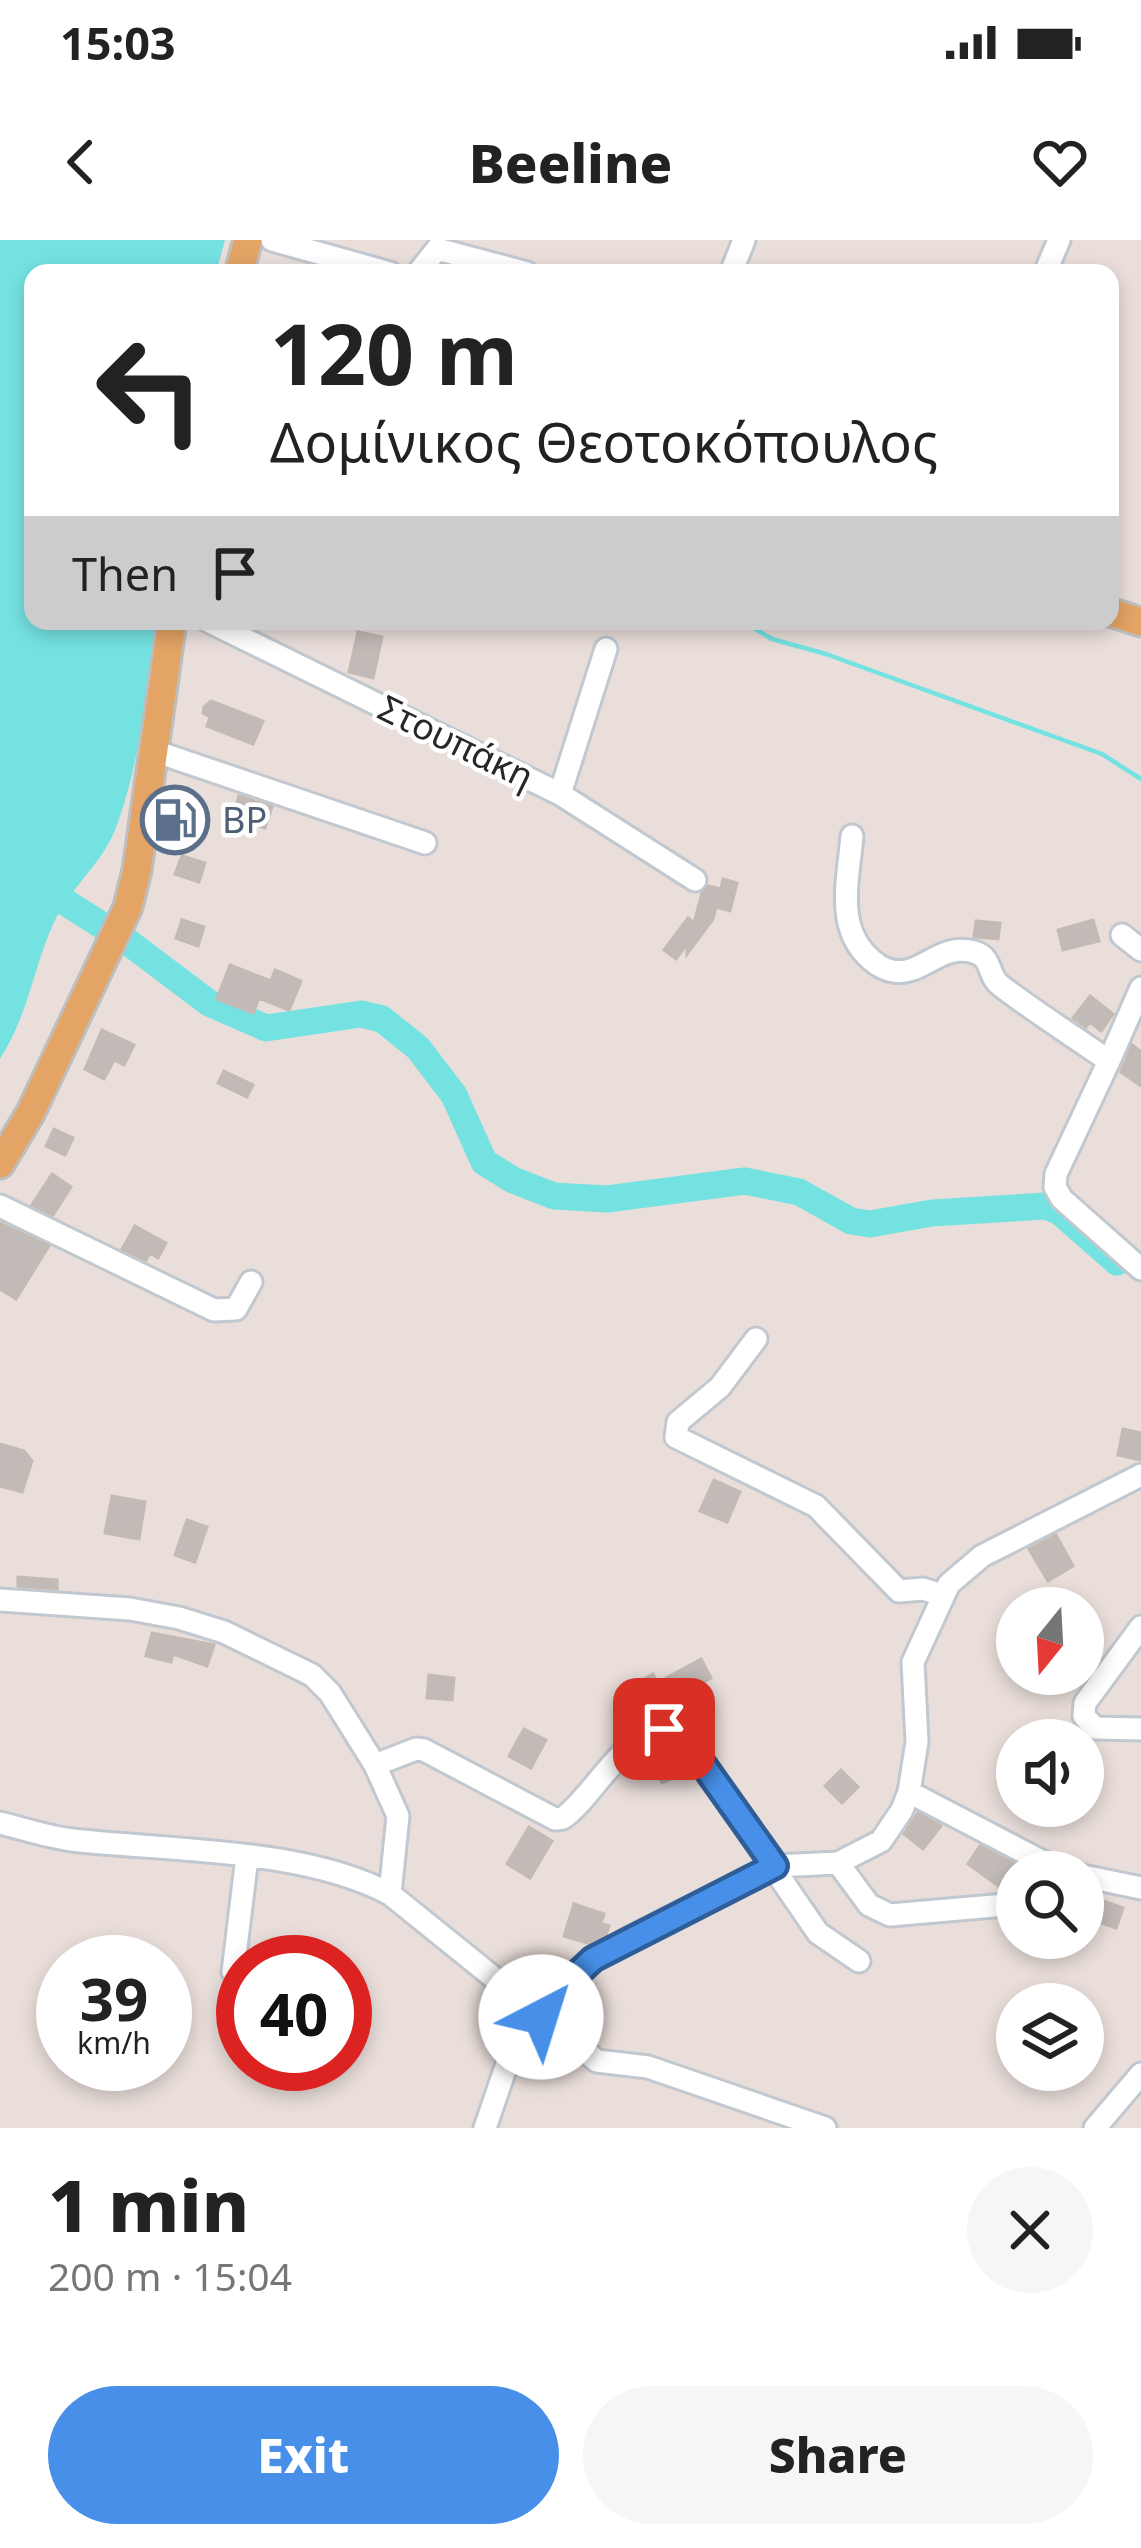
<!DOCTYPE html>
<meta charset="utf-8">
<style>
body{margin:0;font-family:"Noto Sans",sans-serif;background:#f6f6f6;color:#222;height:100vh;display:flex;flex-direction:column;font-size:45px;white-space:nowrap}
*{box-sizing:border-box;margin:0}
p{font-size:39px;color:#767676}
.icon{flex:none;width:66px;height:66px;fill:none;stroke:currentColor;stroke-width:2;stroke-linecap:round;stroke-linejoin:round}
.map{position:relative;height:1888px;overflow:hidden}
.panel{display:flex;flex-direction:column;background:#fff;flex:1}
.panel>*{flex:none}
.banner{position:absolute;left:24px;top:24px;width:1095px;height:366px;border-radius:24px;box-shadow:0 6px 18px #0003;background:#fff;color:#222;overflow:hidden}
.needle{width:78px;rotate:198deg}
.fabs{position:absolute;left:996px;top:1347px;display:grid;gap:24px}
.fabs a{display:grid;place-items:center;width:108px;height:108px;border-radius:50%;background:#fff;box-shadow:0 6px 18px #0003;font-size:60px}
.speed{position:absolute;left:36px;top:1695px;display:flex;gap:24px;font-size:60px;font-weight:700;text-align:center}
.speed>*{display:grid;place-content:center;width:156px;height:156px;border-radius:50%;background:#fff;box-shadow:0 6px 18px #0003;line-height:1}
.speed small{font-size:30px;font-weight:400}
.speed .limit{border:18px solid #d22;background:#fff;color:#111}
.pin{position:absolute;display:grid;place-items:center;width:102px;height:102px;color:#fff;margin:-51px;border-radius:24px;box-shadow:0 6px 18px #0006}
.me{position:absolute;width:132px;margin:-66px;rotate:40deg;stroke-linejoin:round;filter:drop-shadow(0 0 9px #0008)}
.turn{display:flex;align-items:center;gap:42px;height:252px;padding:0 48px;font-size:54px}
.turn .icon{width:156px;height:156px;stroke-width:2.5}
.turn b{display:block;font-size:84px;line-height:102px}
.then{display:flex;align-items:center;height:114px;padding:0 48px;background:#0003;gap:24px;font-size:45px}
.round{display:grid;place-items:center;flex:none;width:126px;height:126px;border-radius:63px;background:#f6f6f6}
.overview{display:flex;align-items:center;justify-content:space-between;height:204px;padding:0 48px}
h1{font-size:72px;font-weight:800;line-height:90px}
.action{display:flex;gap:24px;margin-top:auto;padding:24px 48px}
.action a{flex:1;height:138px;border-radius:72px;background:#478fe8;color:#fff;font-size:48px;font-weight:800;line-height:138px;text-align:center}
.action a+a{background:#f6f6f6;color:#222}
.status{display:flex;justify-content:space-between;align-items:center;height:84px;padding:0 60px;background:#fff;direction:ltr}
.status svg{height:33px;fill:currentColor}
header{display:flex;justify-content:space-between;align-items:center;height:156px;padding:0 48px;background:#fff;font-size:54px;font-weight:800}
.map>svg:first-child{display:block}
</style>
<div class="status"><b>15:03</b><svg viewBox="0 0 49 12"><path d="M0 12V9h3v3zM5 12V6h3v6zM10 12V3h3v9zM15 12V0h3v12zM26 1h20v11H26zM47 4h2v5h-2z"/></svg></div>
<header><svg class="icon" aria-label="back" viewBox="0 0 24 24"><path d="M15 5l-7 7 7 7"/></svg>Beeline<svg class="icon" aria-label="heart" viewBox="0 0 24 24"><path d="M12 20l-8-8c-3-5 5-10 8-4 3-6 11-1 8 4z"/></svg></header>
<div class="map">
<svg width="1141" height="1888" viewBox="0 0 1141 1888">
<rect width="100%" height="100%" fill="#e9deda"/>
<path fill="#75e2e2" d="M0,0H225L216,33H33V381H157C148,446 139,529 115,590C102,623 71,647 54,682C33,728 30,771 0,819Z"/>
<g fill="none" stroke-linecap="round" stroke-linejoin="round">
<path stroke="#75e2e2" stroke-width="4.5" d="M742,381L772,399L826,414L1102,514L1141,539"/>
<path stroke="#75e2e2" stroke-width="27" d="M65,662L128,702L209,763L266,788L361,774L382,779L418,808L454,855L484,922L513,940L554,956L607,959L745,941L799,952L851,981L870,984L932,973L1045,966L1059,971L1117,1022"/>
</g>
<path fill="#c1bab6" stroke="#c3bab4" stroke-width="3" d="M358,392L382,397L373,438L349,432Z
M211,461L263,481L253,504L207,486L210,477L203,473L204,467Z
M239,556L272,567L265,588L232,577Z
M182,616L205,623L199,642L175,634Z
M723,639L737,643L730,671L716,667L713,679L687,714V704L676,719L664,710L688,678L694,683L702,653L708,646L721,649Z
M182,680L204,687L198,706L176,698Z
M1093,680L1099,701L1063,710L1058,690Z
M976,681L1000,683L998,699L974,697Z
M230,725L271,741L275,730L301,741L289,770L259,758L253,773L217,759Z
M1090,756L1113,774L1101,791L1090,782L1086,787L1073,778Z
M102,790L134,805L124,825L114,820L104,839L85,829Z
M1132,805L1141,812V846L1121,832Z
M224,831L253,845L247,857L218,843Z
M54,889L73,898L65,915L46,906Z
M52,934L71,947L53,975L32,965Z
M0,983L49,1006L16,1059L0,1049Z
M135,986L166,1003L158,1018L150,1013L146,1020L122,1009Z
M1123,1189L1141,1193V1220L1118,1215Z
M0,1204L24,1211L32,1221L22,1252L0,1246Z
M714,1240L740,1252L727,1282L700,1271Z
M112,1256L145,1262L139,1299L105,1293Z
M187,1280L207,1287L195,1322L175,1315Z
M1056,1295L1073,1326L1048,1341L1029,1309Z
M18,1337L57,1340V1349L18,1346Z
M152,1393L214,1405L207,1426L173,1414L171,1422L146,1416Z
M701,1419L711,1438L703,1442L707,1449L643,1480L637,1470L624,1465L619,1452L653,1434L657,1443Z
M429,1435L454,1438L452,1460L427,1458Z
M524,1489L546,1500L531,1528L509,1516Z
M665,1505L669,1506L683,1533L662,1543L647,1515Z
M841,1530L858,1547L842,1563L825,1546Z
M918,1573L941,1586L923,1609L904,1594Z
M529,1587L552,1601L530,1638L507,1624Z
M980,1606L1017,1625V1643L1013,1649L1004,1650L968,1624Z
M1103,1661L1123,1668L1116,1688L1096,1681Z
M574,1664L604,1674L601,1683L609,1686L606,1695L591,1704L564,1696Z"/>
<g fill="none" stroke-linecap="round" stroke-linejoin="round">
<defs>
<path id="minor" d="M272,0L390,33
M418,33L437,9L527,33
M731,33L744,0
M1045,33L1059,0
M208,381L560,554L695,640
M154,511L425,603
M560,554L606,409
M852,596C848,643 833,694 878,725C889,732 900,734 913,729C934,721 948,705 974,712C993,717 987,736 1001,746C1035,772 1073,796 1109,821L1056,934L1055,947L1062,959L1141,1029
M1122,695L1141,710
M1109,821L1141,748
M0,966L214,1070L236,1069L251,1042
M756,1099L720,1147L678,1182L676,1197L816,1266L899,1351L923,1349L942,1355
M0,1360L130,1369L179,1378L224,1392L312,1435L330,1453L375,1525L398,1576L390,1654L597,1821L648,1827L825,1888
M1141,1387L1085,1463L1084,1476L1095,1488L1141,1489
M375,1525L416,1509L424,1510L555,1579L563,1578C596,1555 632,1476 680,1492L818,1693L859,1721
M909,1552L1049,1625L1069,1632
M0,1583C24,1589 48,1597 72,1600C170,1611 304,1608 390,1654
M838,1623L869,1665L890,1675L1017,1664
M1083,1636L1141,1648
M233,1732L247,1617
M541,1777L585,1726L627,1699L775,1626L838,1623L881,1601L902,1570L909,1552L917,1502L913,1422L949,1344L982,1316L1141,1235
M485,1888L518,1792L533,1770
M1095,1888L1141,1834"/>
<path id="major" d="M239,33L248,0
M1110,372L1141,382
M0,924L31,872L128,667L137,630L172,381"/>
</defs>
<use href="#minor" stroke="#c2c8d0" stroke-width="27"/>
<use href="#major" stroke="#bebebe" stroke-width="33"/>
<use href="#minor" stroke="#fff" stroke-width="21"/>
<use href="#major" stroke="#e3a465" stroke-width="27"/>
</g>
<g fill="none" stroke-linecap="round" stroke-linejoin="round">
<defs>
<path id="route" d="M541,1777L564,1746L593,1719L775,1626L680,1492L664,1489"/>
</defs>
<use href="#route" stroke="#2e5d97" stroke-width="30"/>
<use href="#route" stroke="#478fe8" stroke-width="21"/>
</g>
<defs>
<symbol id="fuel-ring" viewBox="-11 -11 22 22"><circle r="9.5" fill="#fff" stroke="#5c6f8a" stroke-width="1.5"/><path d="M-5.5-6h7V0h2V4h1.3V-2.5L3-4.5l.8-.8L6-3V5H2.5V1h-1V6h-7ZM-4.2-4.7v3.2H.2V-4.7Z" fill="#5c6f8a"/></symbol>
</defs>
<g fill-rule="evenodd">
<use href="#fuel-ring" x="137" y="542" width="76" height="76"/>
</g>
<g text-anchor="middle" stroke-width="9" stroke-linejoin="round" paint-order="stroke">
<g font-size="36" fill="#272727" stroke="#fff">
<text transform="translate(456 502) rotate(26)" y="13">Στουπάκη</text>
</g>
<g font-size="36" fill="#4e5e75" stroke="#fff" text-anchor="start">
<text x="222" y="593">BP</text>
</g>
</g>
</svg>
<div class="fabs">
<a><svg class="needle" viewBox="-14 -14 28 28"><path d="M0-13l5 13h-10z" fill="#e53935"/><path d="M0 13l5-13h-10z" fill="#767676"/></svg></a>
<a><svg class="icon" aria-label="sound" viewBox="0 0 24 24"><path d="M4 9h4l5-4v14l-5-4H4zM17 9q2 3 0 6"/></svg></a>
<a><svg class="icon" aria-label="search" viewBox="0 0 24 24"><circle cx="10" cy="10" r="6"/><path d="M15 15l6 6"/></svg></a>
<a><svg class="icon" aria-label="layers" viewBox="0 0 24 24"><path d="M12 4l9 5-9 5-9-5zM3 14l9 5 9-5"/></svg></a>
</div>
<div class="speed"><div>39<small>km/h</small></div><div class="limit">40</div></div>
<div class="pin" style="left:664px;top:1489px;background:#d93025"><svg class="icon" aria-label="arrive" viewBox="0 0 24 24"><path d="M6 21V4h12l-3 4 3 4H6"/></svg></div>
<svg class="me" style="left:541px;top:1777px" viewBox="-20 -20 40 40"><circle r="19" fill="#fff"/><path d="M0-13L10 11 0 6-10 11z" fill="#478fe8"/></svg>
<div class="banner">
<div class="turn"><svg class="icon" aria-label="left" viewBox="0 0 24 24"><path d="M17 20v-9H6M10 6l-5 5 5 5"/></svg><div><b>120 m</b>Δομίνικος Θεοτοκόπουλος</div></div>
<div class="then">Then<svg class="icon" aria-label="arrive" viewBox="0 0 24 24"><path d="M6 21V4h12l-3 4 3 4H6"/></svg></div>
</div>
</div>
<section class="panel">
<div class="overview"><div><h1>1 min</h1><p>200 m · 15:04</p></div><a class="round"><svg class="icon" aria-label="close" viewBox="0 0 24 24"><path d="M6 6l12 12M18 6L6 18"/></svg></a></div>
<div class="action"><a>Exit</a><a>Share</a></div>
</section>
